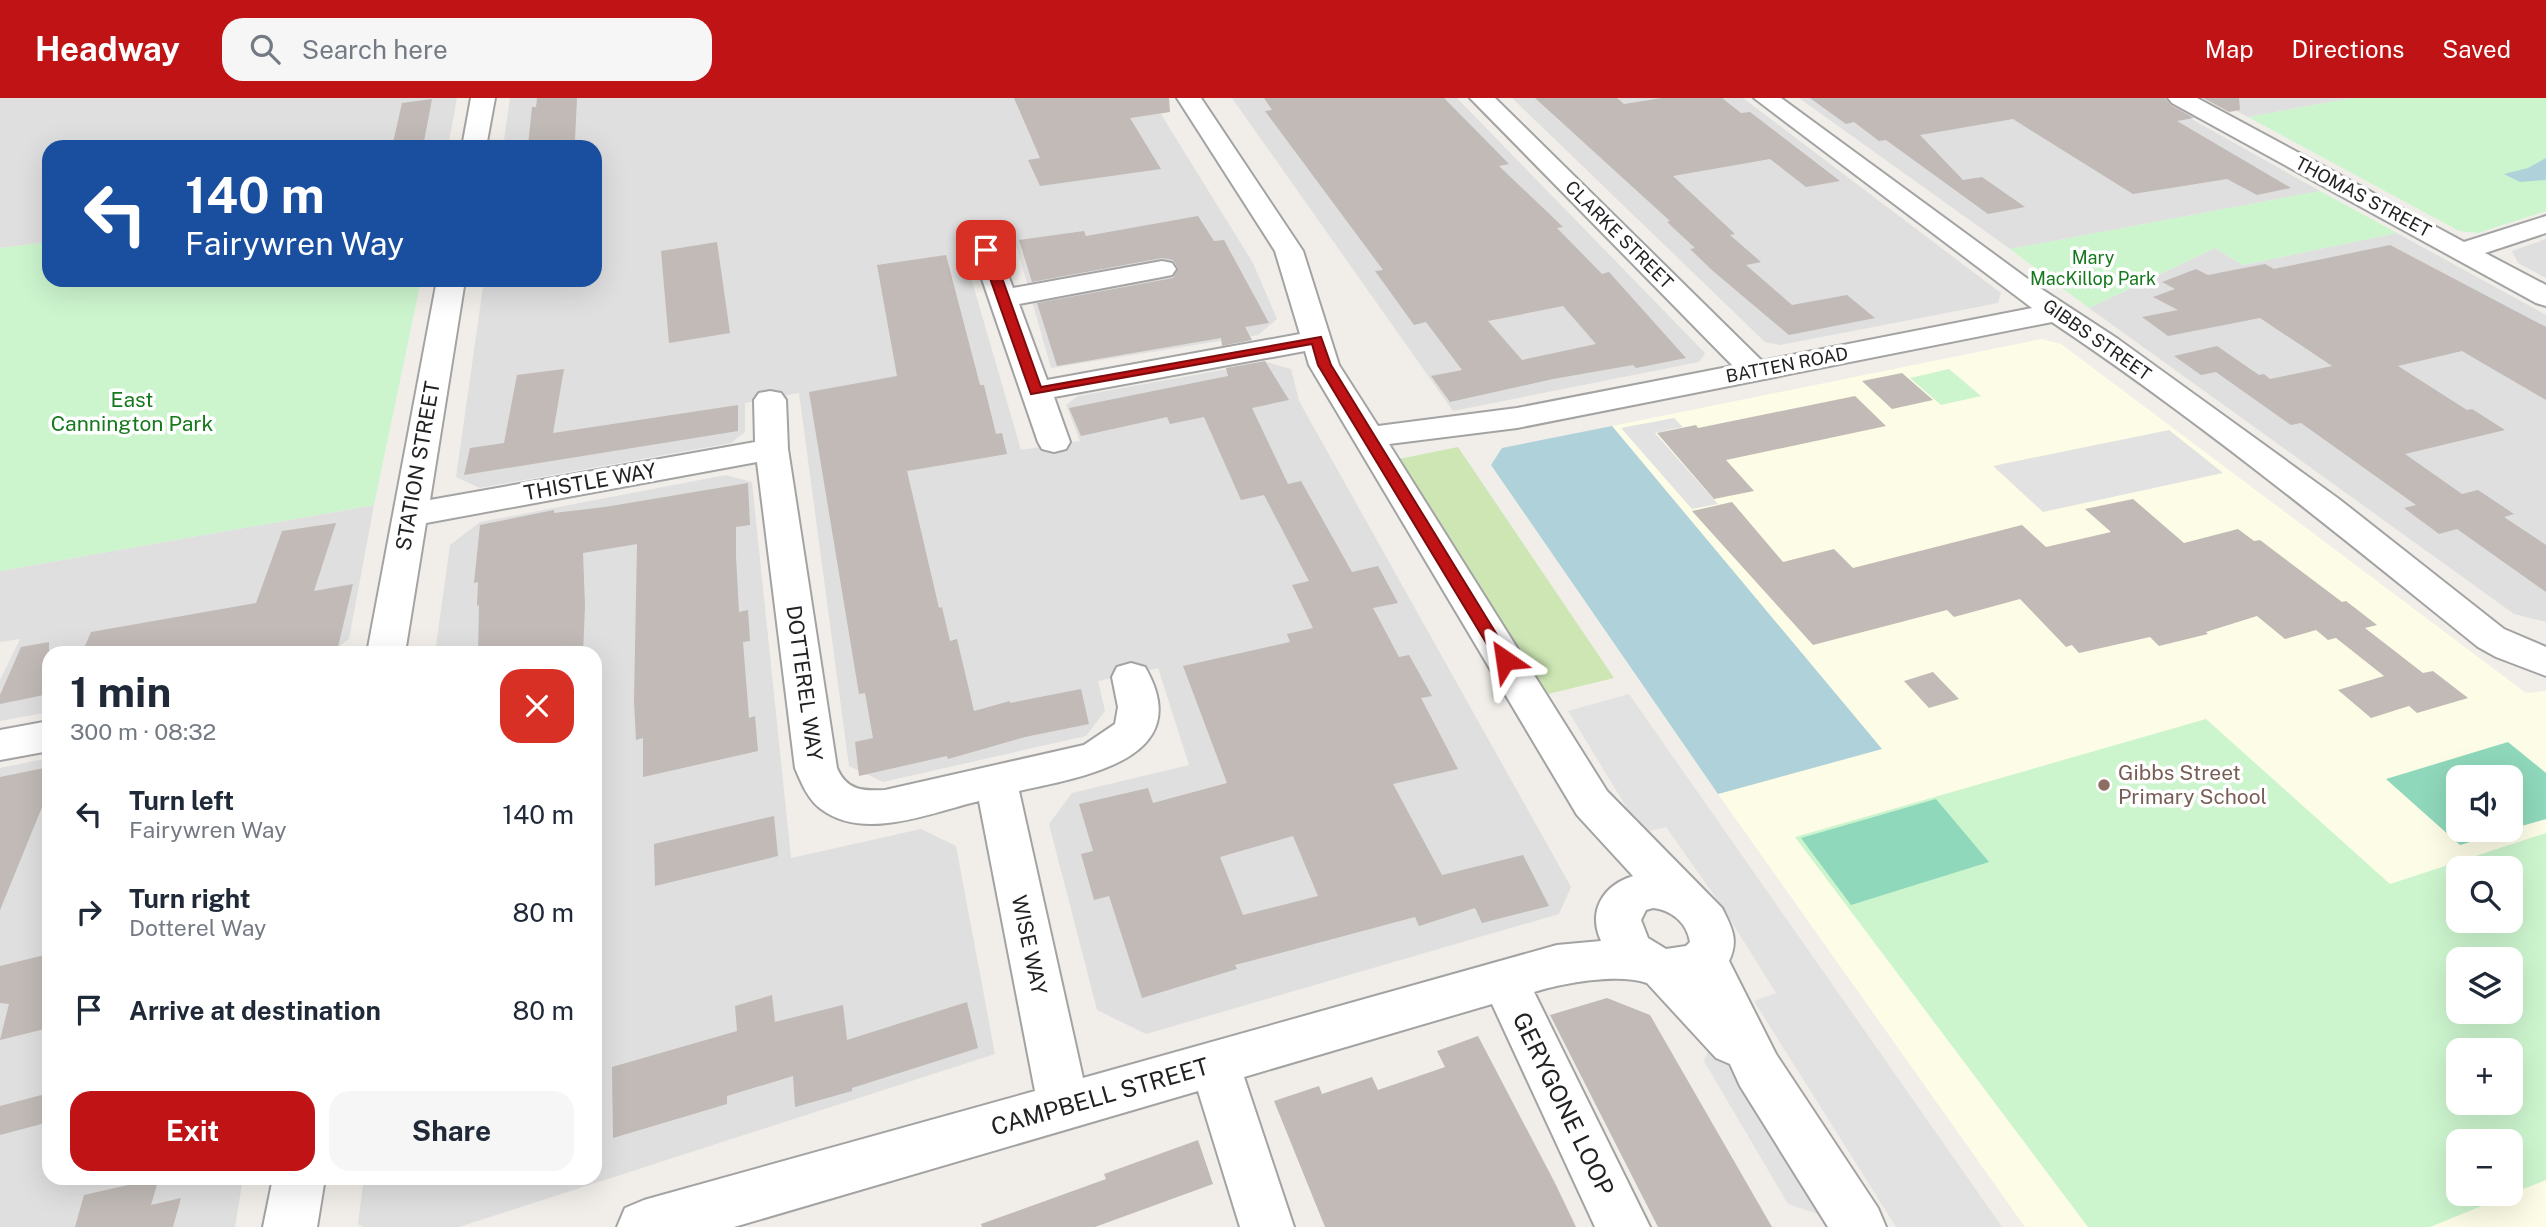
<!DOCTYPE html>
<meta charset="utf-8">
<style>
body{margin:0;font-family:"Public Sans",sans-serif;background:#f6f6f7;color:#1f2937;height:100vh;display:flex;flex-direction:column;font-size:26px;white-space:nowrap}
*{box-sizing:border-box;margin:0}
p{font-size:23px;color:#747a83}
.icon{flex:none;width:38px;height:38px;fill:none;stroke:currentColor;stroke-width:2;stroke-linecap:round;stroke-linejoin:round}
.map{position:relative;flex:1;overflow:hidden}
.side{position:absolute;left:42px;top:548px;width:560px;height:539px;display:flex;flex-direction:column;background:#fff;border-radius:21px;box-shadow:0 7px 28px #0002}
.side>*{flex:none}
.guide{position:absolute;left:42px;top:42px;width:560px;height:147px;border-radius:21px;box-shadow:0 7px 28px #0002;background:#1a4fa0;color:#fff;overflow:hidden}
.tools{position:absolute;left:2446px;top:667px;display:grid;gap:14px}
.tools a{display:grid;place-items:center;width:77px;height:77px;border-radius:14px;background:#fff;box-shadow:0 7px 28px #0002;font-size:35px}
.pin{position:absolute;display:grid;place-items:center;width:60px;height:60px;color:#fff;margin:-30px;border-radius:14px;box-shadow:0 4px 10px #0006}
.me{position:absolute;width:77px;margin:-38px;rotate:328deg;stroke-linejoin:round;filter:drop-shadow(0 0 5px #0008)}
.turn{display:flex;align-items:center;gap:24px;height:147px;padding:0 28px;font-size:32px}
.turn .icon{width:91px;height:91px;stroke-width:2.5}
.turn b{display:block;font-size:49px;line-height:60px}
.round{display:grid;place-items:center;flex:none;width:74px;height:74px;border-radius:21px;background:#f6f6f7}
.overview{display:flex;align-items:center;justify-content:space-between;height:119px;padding:0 28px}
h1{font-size:42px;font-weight:700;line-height:52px}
.button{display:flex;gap:14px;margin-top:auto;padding:14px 28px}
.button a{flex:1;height:80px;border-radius:21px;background:#c01315;color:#fff;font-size:28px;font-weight:700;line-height:80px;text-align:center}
.button a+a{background:#f6f6f7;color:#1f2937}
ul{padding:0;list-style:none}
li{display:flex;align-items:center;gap:21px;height:98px;padding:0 28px}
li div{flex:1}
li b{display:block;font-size:26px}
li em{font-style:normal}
header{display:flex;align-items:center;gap:42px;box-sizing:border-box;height:98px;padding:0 35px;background:#c01315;color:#fff}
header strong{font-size:33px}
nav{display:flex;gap:38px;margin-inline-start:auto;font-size:24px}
.search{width:490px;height:63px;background:#f6f6f7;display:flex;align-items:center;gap:18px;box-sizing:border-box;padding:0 24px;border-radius:21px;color:#747a83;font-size:26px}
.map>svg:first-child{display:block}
</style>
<header>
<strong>Headway</strong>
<div class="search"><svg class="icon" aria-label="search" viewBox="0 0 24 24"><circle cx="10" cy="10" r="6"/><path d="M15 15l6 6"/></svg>Search here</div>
<nav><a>Map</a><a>Directions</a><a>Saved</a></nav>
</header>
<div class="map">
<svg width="2546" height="1129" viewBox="0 0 2546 1129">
<rect width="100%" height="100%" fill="#f1eee9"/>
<path fill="#dfdfdf" d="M0,0H457L448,49H49V144L0,150Z
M510,0H1151L1253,165L1277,221L1258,237L1051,270L1015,143L963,152L1021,352L1080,343L1066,307L1078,298L1267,264L1291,271L1299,303L1571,789L1559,816L1146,936L1097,912L1049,726L1072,695L1189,667L1158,570L1098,583L1105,613L1086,638L883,684L849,668L799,295L745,305V334L731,345L480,390L456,379L484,182H595V49H503Z
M1232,0H1457L1705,255L1699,264L1453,313Z
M1512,0H1743L2001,195L1998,205L1780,247L1765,244Z
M1799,0H2154L2320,93L2010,151Z
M2211,0H2353L2248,19Z
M2397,135L2546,217V524L2514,516L2089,210L2215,150L2243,167Z
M2546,141V180L2518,165L2512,153Z
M726,377L752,384L791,760L921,731L956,748L995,956L459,1129H363L358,1126L364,1080H595V555H435L450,447L480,424Z
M374,407L349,541L330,555H49V614L0,623V582L20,541L0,544V473Z
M49,660V1080H243L235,1129H0V670Z"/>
<path fill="#fdfce6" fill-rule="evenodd" d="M2042,241L2061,246L2526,595L2546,593V1129H2025L1718,696L1881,651L1612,328ZM2459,679H2511V732H2459ZM2459,770H2511V822H2459ZM2459,861H2511V914H2459ZM2459,952H2511V1004H2459ZM2459,1043H2511V1096H2459Z"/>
<path fill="#cde6b4" d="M1458,349L1614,580L1540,598L1394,362Z"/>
<path fill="#ccf5ce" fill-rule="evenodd" d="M2353,0H2546V113L2478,135L2459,133L2248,19Z
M2320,93L2397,135L2243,167L2215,150L2089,210L2010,151Z
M49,144V182H421L374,407L0,473V150Z
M1949,271L1981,298L1941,307L1910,280Z
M2206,621L2390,786L2546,735V1082L2430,1129H2088L1795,739ZM2459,770H2511V822H2459ZM2459,861H2511V914H2459ZM2459,952H2511V1004H2459ZM2459,1043H2511V1096H2459Z"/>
<path fill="#8fd8bb" d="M2508,644L2546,675V721L2511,731V679H2459V732H2511L2460,747L2386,681Z
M1936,701L1989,764L1851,807L1801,740Z"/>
<path fill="#e2e2e2" d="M1674,320L1683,329L1655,335L1718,406L1692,411L1621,330Z
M2169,332L2223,375L2043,414L1993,368Z
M1629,596L2002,1129H1896L1754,903L1776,895L1721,807L1666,729L1642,735L1568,613Z
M1713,941L1824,1118L1788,1106L1704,963Z"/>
<path fill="#aed1da" d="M2546,60V82L2520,84L2504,76L2528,70Z
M1612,328L1882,651L1718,696L1491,367L1502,350Z"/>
<path fill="#c1bab6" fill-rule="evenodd" d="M537,0H577L575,42L528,48L532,9H536Z
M1014,0H1169L1170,14L1130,20L1161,71L1040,88L1028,62L1040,60Z
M1264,0H1444L1509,66L1499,68L1563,129L1557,130L1602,176L1609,174L1686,260L1636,270L1633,267L1553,281L1450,304L1431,278L1462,272L1426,224L1414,227L1375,173L1383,172L1265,13L1272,12ZM1563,208L1596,246L1522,262L1488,223Z
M1535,0H1617L1624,6L1662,0H1722L1741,15L1750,14L1840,83L1806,89L1770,61L1673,78L1735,136L1730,137L1761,164L1746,167L1792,207L1847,197L1875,220L1789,237L1713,173L1690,151L1695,150L1667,124L1670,123Z
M1810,0H2165L2171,7L2194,20L2177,23L2291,90L2257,97L2227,81L2133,96L2013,21L1920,37L1963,82L1982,79L2025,109L1988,116L1886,42L1879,43L1854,24L1846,26Z
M2203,0H2239L2240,12L2229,14Z
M432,1L423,49H392L402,5Z
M1198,118L1214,143L1224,142L1269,225L1245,229L1252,242L1222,248L1221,240L1057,268L1037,205L1173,180L1178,170L1173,162L1162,160L1032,184L1019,142L1084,133L1086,138Z
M717,144L730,235L669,245L661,153Z
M2390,147L2546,229V302L2462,253L2398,268L2467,312L2472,311L2505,332L2405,356L2462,396L2478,392L2514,416L2504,419L2546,447V494L2457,431L2439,436L2404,410L2416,407L2301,325L2291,327L2216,274L2201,277L2174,258L2217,248L2259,277L2264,276L2270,281L2332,268L2260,220L2168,238L2142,219L2178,212L2153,199L2175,191L2162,184L2196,171L2208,177L2265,166L2274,171Z
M946,157L980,287H984L996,336L1002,335L1007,356L907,373L939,510L942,509L950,543L957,541L974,613L1010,603V605L1081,591L1089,626L1025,639L948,661L947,658L859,678L855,644L873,640L865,595L859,596L809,294L897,278L877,167Z
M1265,263L1289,302L1252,310L1288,386L1301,383L1352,474L1378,468L1398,505L1373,510L1399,559L1409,557L1432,598L1421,600L1458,671L1393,686L1442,777L1523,757L1549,808L1482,825L1475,810L1419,828L1415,819L1235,867L1237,871L1142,900L1109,798L1094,802L1081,756L1093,753L1079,706L1148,690L1153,705L1227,685L1183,568L1290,544L1287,536L1313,530L1292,487L1309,483L1264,397L1241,402L1204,319L1170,326L1167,319L1081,338L1069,310L1228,278L1226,270ZM1293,738L1318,798L1243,817L1220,759Z
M564,271L553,335L738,307V333L464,377L470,350L504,345L517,277Z
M1902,275L1933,302L1892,311L1862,283Z
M1855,298L1886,328L1726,362L1754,393L1714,401L1657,335L1696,327L1698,330Z
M748,385L750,427L736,429V458L739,514L748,512L750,543L743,544L749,620L755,618L758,653L643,679V640L636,642L634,602L637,446L583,455L585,508L583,555H478L479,507L477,508L478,484L474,485L480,427L554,412V415L605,409Z
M2133,401L2184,445L2238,431L2254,443L2260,442L2342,504L2346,503L2377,527L2365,530L2423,575L2433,573L2468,600L2417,615L2409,608L2371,620L2338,592L2384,578L2336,540L2328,542L2316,532L2285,541L2257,518L2206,534L2208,536L2159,548L2150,539L2079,555L2072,547L2066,549L2020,501L1954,519L1947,512L1813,547L1692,413L1732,404L1783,464L1834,451L1853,470L2022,427L2046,449L2111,434L2085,411Z
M336,425L314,493L353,486L338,549L307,555H82L91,534L256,505L282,433Z
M49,544V596L0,606V597L21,549Z
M1933,574L1959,601L1929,610L1904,583Z
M49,669V692L0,812V679Z
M774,718L778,758L655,788L654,746Z
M49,856V930L0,942L9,906L0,905V868Z
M772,897L775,924L843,907L847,942L967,904L978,950L852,990V993L795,1009L793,978L727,998V1006L613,1040L612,969L737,933L735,908Z
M1607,900L1650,917L1772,1129H1658L1550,917Z
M1478,938L1556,1087L1576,1129H1325L1274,1003L1319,988L1322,996L1372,979L1378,992L1445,969L1437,953Z
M49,995V1024L0,1037V1008Z
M1198,1042L1213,1086L1095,1129H982L981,1126L1106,1081L1104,1076Z
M159,1080L151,1107L181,1100L173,1129H75L84,1097Z"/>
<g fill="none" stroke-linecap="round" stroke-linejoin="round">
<defs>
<path id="minor" d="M471,0H495L486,49H462Z
M1177,0H1201L1303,153L1339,267L1378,328L1517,310L1733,268L1470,0H1495L1762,263L2032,210L1754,0H1781L2043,192L2118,241L2339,401L2504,531L2546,549V578L2496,559L2478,549C2339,437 2200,323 2052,224L1517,330L1389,346L1607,693L1722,810C1732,830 1739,842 1729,863L1776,956L1878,1110L1886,1129H1828L1740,988L1730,966L1716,960L1647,885C1617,875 1564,885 1534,894L1650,1129H1595L1492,906L1244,979L1294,1129H1240L1198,993L734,1129H617L625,1110L644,1102L1035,993L979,703C933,714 864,744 821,711C808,702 801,684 795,670L757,364L426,425L405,555H367L437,182H465L430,402L755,344L754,302L759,295L770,293L781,295L786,302L788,351L837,670C847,693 863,693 885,692L1084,647L1115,626L1118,609L1112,579L1117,569L1131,565L1145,569C1199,662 1080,679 1019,693L1083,980L1557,847L1601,843C1587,812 1604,787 1633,778L1577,717L1309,267L1305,253L1054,299L1070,344L1066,351L1054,354L1042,351L1038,344L972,152L976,146L986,144L996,146L1013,190L1162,163L1172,165L1176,171L1172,177L1162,179L1019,206L1047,282L1300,236L1275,153ZM1653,810C1672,812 1687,825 1690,844L1686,848L1666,851L1648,840L1641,822L1646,812Z
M2168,0H2197L2464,144L2546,118V135L2485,155L2546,187V208L2536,205L2172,5Z
M49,623V653L0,662V632Z
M273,1080H325L317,1129H263Z"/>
</defs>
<use href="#minor" stroke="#a3a3a3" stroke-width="4"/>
<use href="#minor" fill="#fff" fill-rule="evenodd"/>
</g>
<path fill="#c01315" stroke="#7d0c0e" stroke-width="2" d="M986,148L992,152L1041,289L1321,239L1331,267L1510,558L1513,562L1510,566H1499L1318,267L1312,246L1031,296L980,152Z"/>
<circle fill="#8d6e63" stroke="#fff" stroke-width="2.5" cx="2104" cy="687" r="7"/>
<g text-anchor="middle" stroke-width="7" stroke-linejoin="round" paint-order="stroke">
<g font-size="18" fill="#222" stroke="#fff">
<text transform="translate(2363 99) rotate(28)" y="6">THOMAS STREET</text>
<text transform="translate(1619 137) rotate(45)" y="6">CLARKE STREET</text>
<text transform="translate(2097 242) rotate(35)" y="6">GIBBS STREET</text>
<text transform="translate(1787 267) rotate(-11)" y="6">BATTEN ROAD</text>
</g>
<g font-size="18" fill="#16791d" stroke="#fff">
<text x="2093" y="166">Mary<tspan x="2093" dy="21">MacKillop Park</tspan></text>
</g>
<g font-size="21" fill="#16791d" stroke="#fff">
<text x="132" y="309">East<tspan x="132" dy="24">Cannington Park</tspan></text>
</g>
<g font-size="21" fill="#222" stroke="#fff">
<text transform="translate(418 368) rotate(-80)" y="7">STATION STREET</text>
<text transform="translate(590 384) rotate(-10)" y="7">THISTLE WAY</text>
<text transform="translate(804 585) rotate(82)" y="7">DOTTEREL WAY</text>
<text transform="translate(1029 847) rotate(78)" y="7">WISE WAY</text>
</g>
<g font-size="21" fill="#785e54" stroke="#fff" text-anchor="start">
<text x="2118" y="682">Gibbs Street<tspan x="2118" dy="24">Primary School</tspan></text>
</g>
<g font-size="24" fill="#222" stroke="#fff">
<text transform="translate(1100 999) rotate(-16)" y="8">CAMPBELL STREET</text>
<text transform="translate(1563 1006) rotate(64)" y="8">GERYGONE LOOP</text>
</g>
</g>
</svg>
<div class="tools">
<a><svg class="icon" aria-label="sound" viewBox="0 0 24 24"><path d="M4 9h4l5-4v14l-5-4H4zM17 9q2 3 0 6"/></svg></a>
<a><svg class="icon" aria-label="search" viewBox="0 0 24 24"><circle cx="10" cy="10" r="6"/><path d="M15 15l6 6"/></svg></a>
<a><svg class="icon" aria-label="layers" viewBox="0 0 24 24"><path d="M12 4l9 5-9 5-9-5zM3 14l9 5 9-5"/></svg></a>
<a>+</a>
<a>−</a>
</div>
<div class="pin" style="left:986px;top:152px;background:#d93025"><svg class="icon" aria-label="arrive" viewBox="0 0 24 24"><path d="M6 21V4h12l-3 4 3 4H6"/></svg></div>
<svg class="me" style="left:1505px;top:562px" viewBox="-20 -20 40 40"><path d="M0-17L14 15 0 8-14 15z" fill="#c01315" stroke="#fff" stroke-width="4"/></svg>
<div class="guide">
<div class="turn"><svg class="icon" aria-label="left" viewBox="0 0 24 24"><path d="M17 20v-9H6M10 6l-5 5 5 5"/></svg><div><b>140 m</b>Fairywren Way</div></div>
</div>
<section class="side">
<div class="overview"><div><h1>1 min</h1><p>300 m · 08:32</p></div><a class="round" style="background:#d93025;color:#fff"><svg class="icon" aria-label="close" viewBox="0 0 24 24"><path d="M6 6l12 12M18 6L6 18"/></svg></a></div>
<ul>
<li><svg class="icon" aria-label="left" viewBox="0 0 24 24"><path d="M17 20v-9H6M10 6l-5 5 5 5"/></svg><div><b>Turn left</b><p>Fairywren Way</p></div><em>140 m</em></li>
<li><svg class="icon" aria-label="right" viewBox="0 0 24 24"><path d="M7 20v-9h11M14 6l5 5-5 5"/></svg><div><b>Turn right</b><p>Dotterel Way</p></div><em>80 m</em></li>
<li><svg class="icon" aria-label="arrive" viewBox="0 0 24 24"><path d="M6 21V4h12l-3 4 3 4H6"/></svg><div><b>Arrive at destination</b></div><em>80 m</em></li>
</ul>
<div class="button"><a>Exit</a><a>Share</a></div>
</section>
</div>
